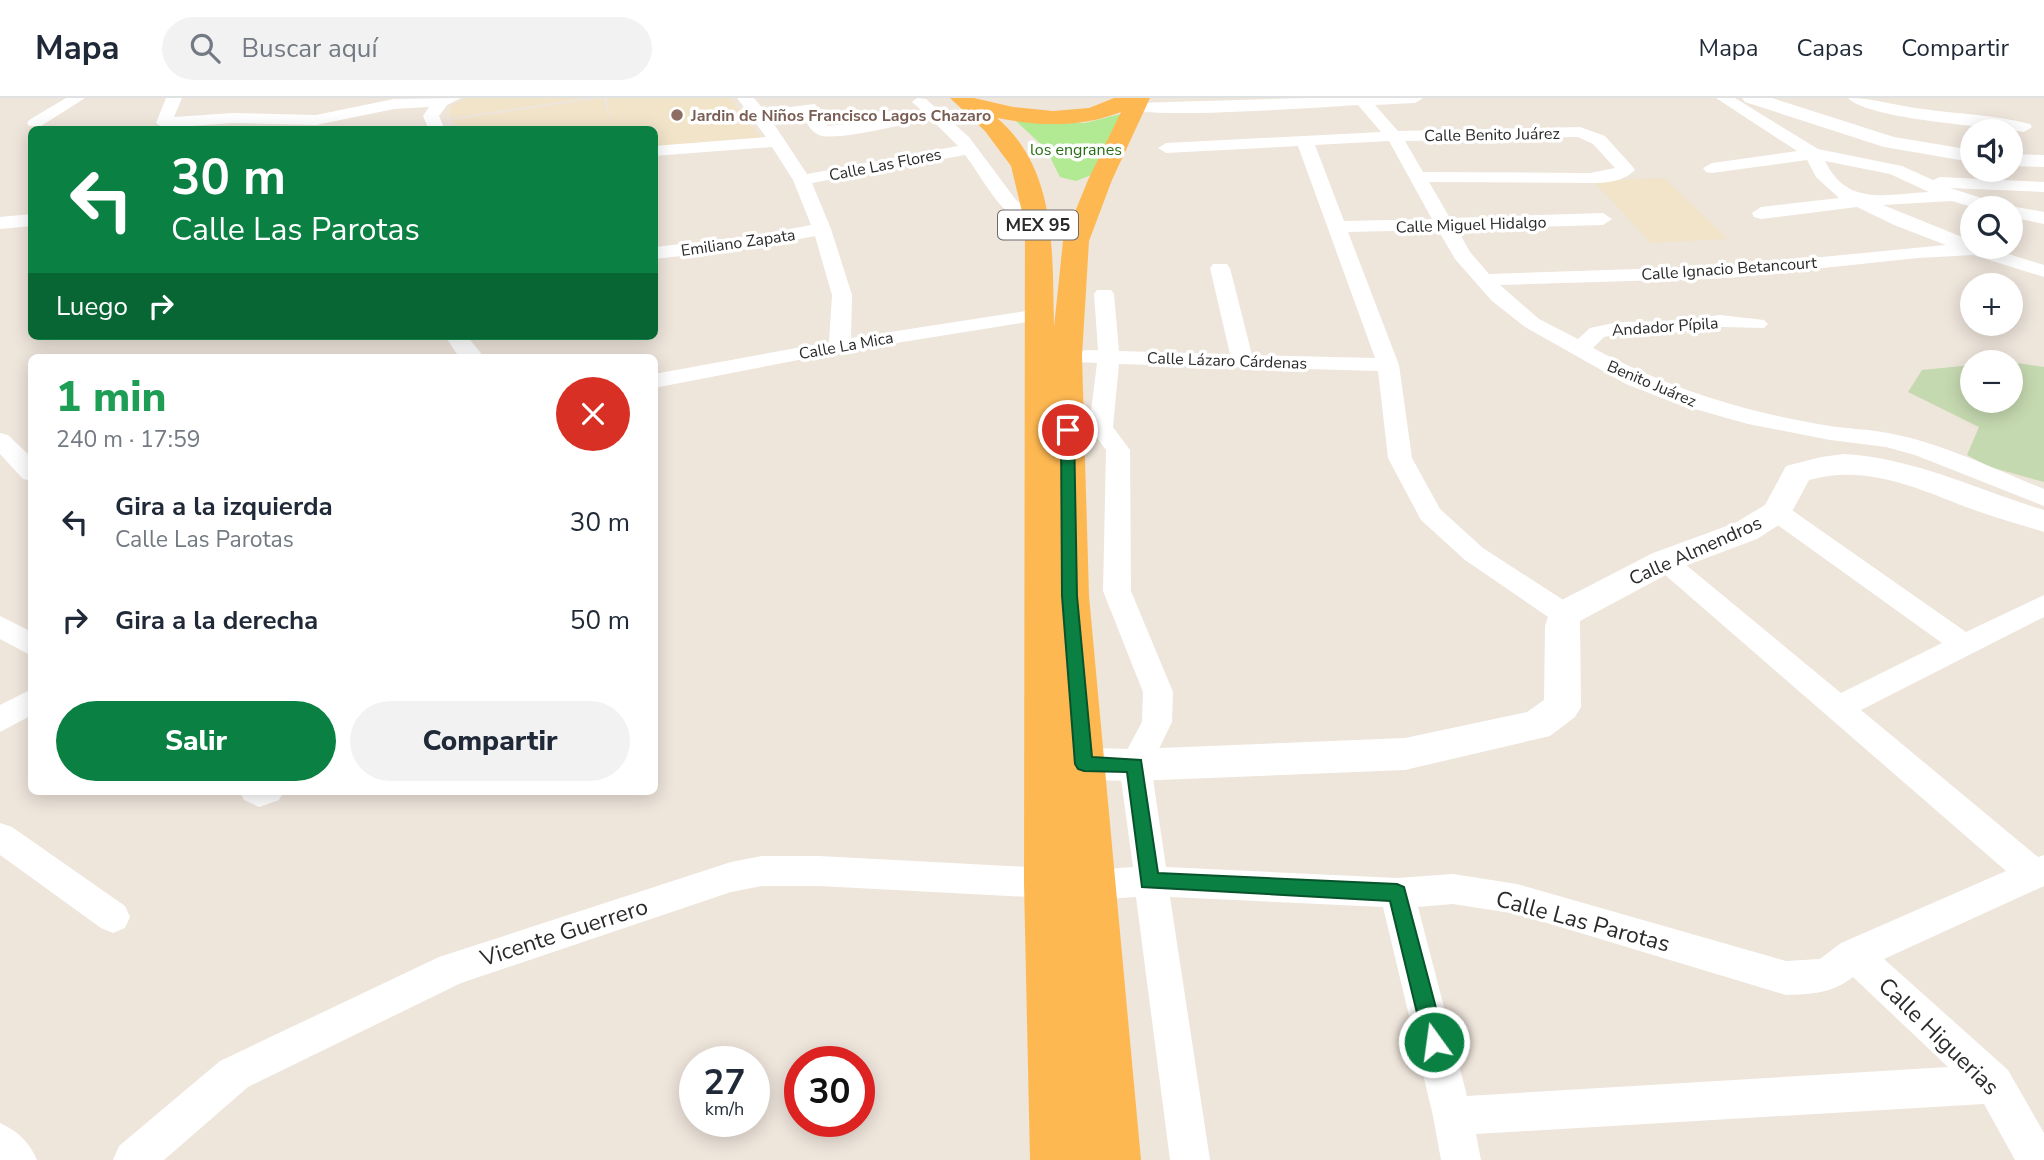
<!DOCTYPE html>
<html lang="es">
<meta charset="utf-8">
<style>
body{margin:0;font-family:"Nunito Sans",sans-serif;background:#f2f2f3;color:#1f2937;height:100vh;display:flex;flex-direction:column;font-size:26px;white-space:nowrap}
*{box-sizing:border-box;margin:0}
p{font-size:23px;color:#747a83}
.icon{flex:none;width:38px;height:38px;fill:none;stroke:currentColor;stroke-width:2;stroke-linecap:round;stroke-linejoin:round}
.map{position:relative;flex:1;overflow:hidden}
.side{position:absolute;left:28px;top:256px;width:630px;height:441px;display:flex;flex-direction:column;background:#fff;border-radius:10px;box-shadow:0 4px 18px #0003}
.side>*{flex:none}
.guide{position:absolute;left:28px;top:28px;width:630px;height:214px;border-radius:10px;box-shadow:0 4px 18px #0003;background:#0b8043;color:#fff;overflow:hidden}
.tools{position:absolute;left:1960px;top:21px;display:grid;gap:14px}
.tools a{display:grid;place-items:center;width:63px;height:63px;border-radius:50%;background:#fff;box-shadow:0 4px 18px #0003;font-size:35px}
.speed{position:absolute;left:679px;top:948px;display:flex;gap:14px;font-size:35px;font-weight:700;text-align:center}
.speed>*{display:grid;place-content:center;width:91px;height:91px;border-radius:50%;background:#fff;box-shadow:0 4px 18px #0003;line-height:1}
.speed small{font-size:18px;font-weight:400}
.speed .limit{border:10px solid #d22;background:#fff;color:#111}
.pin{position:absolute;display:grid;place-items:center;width:60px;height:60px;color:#fff;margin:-30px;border:4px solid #fff;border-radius:50%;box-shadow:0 2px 7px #0007}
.me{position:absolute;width:77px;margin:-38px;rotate:346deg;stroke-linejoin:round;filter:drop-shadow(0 0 5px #0008)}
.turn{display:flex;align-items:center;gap:24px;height:147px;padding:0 28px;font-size:32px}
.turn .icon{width:91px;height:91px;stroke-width:2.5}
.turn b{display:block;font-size:49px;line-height:60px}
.then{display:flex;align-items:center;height:66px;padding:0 28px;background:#0003;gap:14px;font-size:26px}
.round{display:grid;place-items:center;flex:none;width:74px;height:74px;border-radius:37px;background:#f2f2f3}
.overview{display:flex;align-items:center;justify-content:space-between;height:119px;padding:0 28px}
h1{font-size:42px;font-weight:800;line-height:52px;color:#1e9e55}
.button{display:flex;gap:14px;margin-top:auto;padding:14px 28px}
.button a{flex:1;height:80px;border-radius:42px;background:#0b8043;color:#fff;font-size:28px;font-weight:800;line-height:80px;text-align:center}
.button a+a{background:#f2f2f3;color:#1f2937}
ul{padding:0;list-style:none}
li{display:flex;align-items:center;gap:21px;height:98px;padding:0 28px}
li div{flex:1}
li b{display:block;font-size:26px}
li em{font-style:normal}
header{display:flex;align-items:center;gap:42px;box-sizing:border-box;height:98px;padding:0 35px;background:#fff;border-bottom:2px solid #e0e1e3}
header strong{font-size:33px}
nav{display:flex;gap:38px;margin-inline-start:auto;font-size:24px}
.search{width:490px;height:63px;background:#f2f2f3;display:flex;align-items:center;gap:18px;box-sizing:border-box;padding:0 24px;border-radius:38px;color:#747a83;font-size:26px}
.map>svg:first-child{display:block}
</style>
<header>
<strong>Mapa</strong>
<div class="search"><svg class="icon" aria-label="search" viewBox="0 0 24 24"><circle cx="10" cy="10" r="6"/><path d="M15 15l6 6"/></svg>Buscar aquí</div>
<nav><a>Mapa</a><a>Capas</a><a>Compartir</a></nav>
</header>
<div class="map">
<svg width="2044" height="1062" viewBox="0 0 2044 1062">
<rect width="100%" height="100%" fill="#eee5db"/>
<path fill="#f1e4c9" d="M468,0H585L450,20V8Z
M603,0L611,24L607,0H730L762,41L655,50L654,32H458L452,22Z
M1664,80L1728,141L1651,145L1593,83Z"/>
<path fill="#b1ea92" d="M1129,14L1094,76L1076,83L1060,79L1046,51L1016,23L1085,25Z"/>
<path fill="#c5d9b0" d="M2006,264H2010L2044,269V384L1990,369L1967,357L1979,329L1908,294L1922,272L1972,267V303H2011V264Z"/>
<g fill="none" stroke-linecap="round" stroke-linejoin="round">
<path fill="#fff" fill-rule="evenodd" d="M66,0H85L41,28H29L27,25L29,22Z
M166,0H182L174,19L233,15L316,17L394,1L461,0L447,7L439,18L445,32H429L423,18L429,9L394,11L316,27L233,25L164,30L156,25Z
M737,0H754L764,12L815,6L822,22L828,28L889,21L921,12L912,4L917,0L926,1L969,39L1016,102L1047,126L1038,132C1002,123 986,84 965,57L812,85L831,131L852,197L851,240L1039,211L1046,213L1049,217L1046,221L840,254L654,290V276L829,244L832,197L815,138L753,150L654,161V149L753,138L811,127L793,82L772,49L654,58V48L766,39ZM803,15C806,24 810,33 819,37C834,44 912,25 930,20L958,48L807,76L770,20Z
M1307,0H1423L1415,5L1375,7L1398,33L1580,29L1605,38L1632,68L1635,72C1623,84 1606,85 1590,85L1429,84L1450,120L1603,115L1612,121L1603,127L1457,131L1470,154L1489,176L1728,168L1946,147L1894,127L1857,109L1761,121L1754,119L1752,115L1761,109L1839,100L1816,79L1807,62L1712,75L1706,74L1703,70L1712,65L1797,53L1716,0H1735L1818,51L1902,68L1933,82L1940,79L2044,84V94L1950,90L2000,106L2003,110H1975L1952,103L1883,107L1972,143V149H1986L2044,167V179L1973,157L1918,160L1728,180L1500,187L1539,221L1578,241L1590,230L1618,224L1668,223L1720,217L1764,222L1768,226L1764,230L1720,229L1668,235L1618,236L1604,239L1593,250C1670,291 1744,314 1830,328C1849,331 1869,331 1888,335C1942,345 1994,371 2044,391V408L1915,357L1886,349L1830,342L1748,326L1677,306L1626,286L1525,229L1492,203L1455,161L1438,132L1348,134L1399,267L1412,360L1440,411L1483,450L1574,509L1578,516L1574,523L1564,526L1554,523L1465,462L1421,422L1388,360L1378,273L1119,266L1113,329L1130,352L1131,493L1173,594L1172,624L1151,667L1166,769L1397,780L1453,776L1517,786L1786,863L1820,861L1841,845L2006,773L1656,469L1652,463L1656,457L1665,454L1674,457L1841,595L1942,545L1768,420L1764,414L1768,408L1777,406L1786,408L1966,534L2044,497V519L1861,612L2038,759L2044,757V788L1884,861L2008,972L2044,1035V1062H2015L1984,1006L1476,1036L1481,1062H1441L1433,1018L1383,809L1170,799L1210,1062H1170L1136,799L1093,802L1081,798L1076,787L1081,776L1093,772L1133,769L1119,667L1142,624L1143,594L1103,493L1106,352L1089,329L1097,265L1059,263L1056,258L1059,253L1098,252L1094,196L1097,192H1111L1114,196L1119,253L1230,256L1210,170L1213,166H1227L1230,170L1252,257L1375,260L1298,48L1166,55L1158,50L1166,45L1381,34L1358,7C1328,9 1139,22 1127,10L1135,5ZM1578,39L1593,46L1615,70L1590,75L1423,74L1405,43ZM1389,43L1432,121L1344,123L1315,47ZM1825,63L1890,76L1929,94C1887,96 1847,109 1825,63ZM1453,806L1517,816L1786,897C1812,896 1831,896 1853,879L1948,969L1467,998L1418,809Z
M1848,0C1874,0 1897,8 1923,11C1958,16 1995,17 2030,26L2032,29L2024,34C1989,28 1869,22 1848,0Z
M2011,108L2044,114V126L2011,119V110H2004Z
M32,116V128L0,131V119Z
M445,238H467L484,259H459Z
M0,335L8,337L32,360V383L23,381L0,356Z
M0,518L32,534V558L0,541Z
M32,591V617L0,634V607Z
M239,693H284L279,702L259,709L244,702Z
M0,725L12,729L125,808L130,819L125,830L113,835L101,830L0,757Z
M762,758H819L1047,770L1059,774L1064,785L1059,796L1047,800L819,788H762L731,794L461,885L248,989L164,1062H113L119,1048L220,963L439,859L731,764Z
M0,1025C18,1033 29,1044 37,1062H0Z"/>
<path fill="#fff" fill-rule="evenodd" d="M1742,0H1772L1894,39L1972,52V64L1884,49L1745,4Z
M2011,56L2044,57V69L2011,68Z
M1844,356C1914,360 1978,392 2044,412V434C2018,426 1992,419 1966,409C1915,389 1865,366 1809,382L1788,421L1757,441L1677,471L1580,523L1581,609L1575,619L1550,638L1405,672L1135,683L1084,682L1070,677L1065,666L1070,655L1084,650L1135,651L1405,640L1527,614L1544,602L1545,528L1552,507L1653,455L1735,425L1765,407L1786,368L1821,359Z"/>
<path fill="#feb852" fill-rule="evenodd" d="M950,0H974L1013,9L1053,13L1089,10L1114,0H1150L1112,82L1089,143L1082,258L1089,498L1141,1062H1030L1024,785L1025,126L1011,68L985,33ZM1121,14L1088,82L1063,143L1054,229C1052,155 1058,72 997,20C1040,28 1080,30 1121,14Z"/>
</g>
<path fill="#0b8043" stroke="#07532c" stroke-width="2" d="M1068,328L1074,332L1077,498L1092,659L1141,662L1158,775L1397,786L1404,789L1445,944L1442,951L1434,954L1427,951L1424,944L1390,803L1142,789L1127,674L1084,673L1078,671L1075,666L1062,498L1061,332Z"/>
<circle fill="#8d6e63" stroke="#fff" stroke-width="2.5" cx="677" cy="17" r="7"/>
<g text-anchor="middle" stroke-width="7" stroke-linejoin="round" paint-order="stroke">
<g font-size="16" font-weight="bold" fill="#785e54" stroke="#fff" text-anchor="start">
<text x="691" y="23">Jardin de Niños Francisco Lagos Chazaro</text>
</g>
<g font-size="16" fill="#2a2a2a" stroke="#fff">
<text transform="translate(1492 36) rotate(-1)" y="6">Calle Benito Juárez</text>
<text transform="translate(885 66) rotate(-11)" y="6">Calle Las Flores</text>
<text transform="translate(1471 126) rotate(-2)" y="6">Calle Miguel Hidalgo</text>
<text transform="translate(738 144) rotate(-8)" y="6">Emiliano Zapata</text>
<text transform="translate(1729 170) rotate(-4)" y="6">Calle Ignacio Betancourt</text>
<text transform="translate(1665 228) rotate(-4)" y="6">Andador Pípila</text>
<text transform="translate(846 247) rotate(-10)" y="6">Calle La Mica</text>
<text transform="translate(1227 262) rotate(2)" y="6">Calle Lázaro Cárdenas</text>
<text transform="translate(1652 285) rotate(23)" y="6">Benito Juárez</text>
</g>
<g font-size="16" fill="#276f13" stroke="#fff">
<text x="1076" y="57">los engranes</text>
</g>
<rect fill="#fff" stroke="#6a6a6a" stroke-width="2" x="998" y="112.5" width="80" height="29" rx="5"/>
<g font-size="18" font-weight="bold" fill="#2a2a2a">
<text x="1038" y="133">MEX 95</text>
</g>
<g font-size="19" fill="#2a2a2a" stroke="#fff">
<text transform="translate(1695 452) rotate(-24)" y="7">Calle Almendros</text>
</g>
<g font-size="23" fill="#2a2a2a" stroke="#fff">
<text transform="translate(1583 823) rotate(15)" y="8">Calle Las Parotas</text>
<text transform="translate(564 834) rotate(-18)" y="8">Vicente Guerrero</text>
<text transform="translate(1939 938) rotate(44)" y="8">Calle Higuerias</text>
</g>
</g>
</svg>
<div class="tools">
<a><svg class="icon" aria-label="sound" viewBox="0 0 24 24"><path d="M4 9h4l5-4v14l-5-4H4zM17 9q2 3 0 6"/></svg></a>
<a><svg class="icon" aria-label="search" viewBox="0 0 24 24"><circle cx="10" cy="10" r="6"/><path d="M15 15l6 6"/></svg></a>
<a>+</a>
<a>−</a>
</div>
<div class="speed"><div>27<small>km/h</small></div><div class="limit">30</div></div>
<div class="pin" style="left:1068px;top:332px;background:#d93025"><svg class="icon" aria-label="arrive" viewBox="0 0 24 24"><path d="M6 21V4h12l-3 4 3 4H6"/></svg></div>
<svg class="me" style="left:1434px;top:944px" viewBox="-20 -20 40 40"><circle r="17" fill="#0b8043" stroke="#fff" stroke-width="3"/><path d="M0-11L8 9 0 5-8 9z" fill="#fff"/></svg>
<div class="guide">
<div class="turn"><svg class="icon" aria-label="left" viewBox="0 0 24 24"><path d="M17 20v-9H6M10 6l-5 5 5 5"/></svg><div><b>30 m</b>Calle Las Parotas</div></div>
<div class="then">Luego<svg class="icon" aria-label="right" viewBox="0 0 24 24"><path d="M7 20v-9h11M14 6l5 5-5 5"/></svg></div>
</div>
<section class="side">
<div class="overview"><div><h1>1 min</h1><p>240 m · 17:59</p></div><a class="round" style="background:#d93025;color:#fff"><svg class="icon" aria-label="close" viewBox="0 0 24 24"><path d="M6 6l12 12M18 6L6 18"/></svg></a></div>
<ul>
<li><svg class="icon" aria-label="left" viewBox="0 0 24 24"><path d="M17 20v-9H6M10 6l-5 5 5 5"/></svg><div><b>Gira a la izquierda</b><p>Calle Las Parotas</p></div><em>30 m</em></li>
<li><svg class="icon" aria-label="right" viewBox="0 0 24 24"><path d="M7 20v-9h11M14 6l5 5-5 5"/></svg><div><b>Gira a la derecha</b></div><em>50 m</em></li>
</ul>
<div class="button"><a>Salir</a><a>Compartir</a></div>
</section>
</div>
